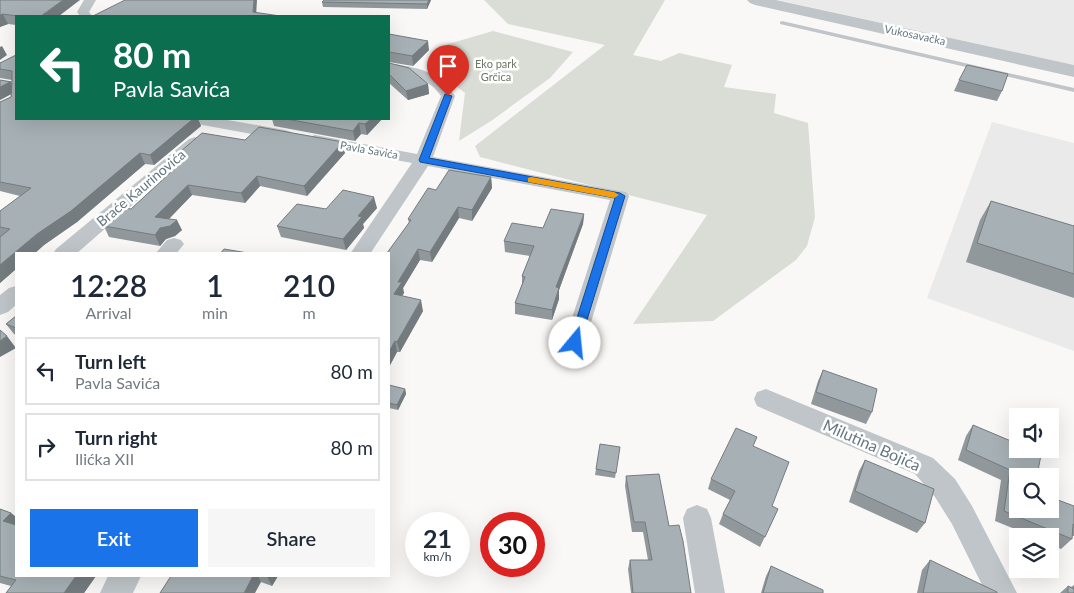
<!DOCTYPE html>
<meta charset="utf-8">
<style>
body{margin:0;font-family:Lato,sans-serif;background:#f6f6f7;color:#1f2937;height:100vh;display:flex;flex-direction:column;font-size:19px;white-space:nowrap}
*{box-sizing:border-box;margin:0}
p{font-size:16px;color:#747a83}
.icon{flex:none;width:28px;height:28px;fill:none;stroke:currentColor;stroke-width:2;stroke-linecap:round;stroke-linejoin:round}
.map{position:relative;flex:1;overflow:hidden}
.details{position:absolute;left:15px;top:252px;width:375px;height:325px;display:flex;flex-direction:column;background:#fff;border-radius:0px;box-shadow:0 5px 20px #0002}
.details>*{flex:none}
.top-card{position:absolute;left:15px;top:15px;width:375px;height:105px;border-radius:0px;box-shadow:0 5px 20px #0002;background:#0b6e4f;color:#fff;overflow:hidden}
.fabs{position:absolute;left:1009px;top:408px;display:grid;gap:10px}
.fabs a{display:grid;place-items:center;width:50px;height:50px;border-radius:0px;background:#fff;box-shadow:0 5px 20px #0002;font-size:25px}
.speed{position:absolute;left:405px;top:512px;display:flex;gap:10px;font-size:25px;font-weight:700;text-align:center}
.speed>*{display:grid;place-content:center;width:65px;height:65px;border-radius:50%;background:#fff;box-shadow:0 5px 20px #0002;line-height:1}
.speed small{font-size:12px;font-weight:400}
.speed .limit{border:8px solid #d22;background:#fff;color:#111}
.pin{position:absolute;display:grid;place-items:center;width:42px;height:42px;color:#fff;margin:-51px -21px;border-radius:50% 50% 50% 0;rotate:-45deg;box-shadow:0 0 5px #0007}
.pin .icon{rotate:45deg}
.me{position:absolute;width:55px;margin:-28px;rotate:17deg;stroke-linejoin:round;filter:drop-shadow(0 0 4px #0008)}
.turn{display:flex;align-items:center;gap:18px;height:105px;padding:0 15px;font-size:22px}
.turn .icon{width:65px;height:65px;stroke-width:2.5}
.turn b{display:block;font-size:35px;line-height:42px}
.eta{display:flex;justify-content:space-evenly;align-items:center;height:85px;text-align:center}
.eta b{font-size:30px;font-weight:600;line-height:35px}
.cta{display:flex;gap:10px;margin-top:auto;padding:10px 15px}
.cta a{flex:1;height:58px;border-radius:0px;background:#1a73e8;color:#fff;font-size:20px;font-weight:600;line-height:58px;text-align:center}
.cta a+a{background:#f6f6f7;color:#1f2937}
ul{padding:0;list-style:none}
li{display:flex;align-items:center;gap:15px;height:68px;margin:0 10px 8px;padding:0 5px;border:2px solid #e0e1e3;border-radius:0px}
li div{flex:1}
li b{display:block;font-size:19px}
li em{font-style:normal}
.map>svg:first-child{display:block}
</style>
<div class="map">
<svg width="1074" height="593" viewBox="0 0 1074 593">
<rect width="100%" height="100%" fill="#f9f8f6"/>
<path fill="#e9eae9" d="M778,0H1074V65Z
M992,122L1074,143V351L927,298Z"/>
<path fill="#d9ddd5" d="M484,0H665L633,55L661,61L679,53L732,65L724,87L776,94L774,113L808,123L815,217L807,246L796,260L713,321L633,324L707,215L480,157L475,146L605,45L508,24Z
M493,31L573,52L550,78L491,121L459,141L465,93L428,64L448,44Z"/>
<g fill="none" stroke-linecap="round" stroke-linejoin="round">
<path fill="#bfc5c8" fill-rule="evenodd" d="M782,21L1074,88V92L780,24V22Z"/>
<path fill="#bfc5c8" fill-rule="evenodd" d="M84,0H96L89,12L92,16H80L77,12Z
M389,63C418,68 438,70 455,96L433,157L620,191L626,192L629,196L583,349L575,351L567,349L564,343L610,200L428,166L370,254H350L412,163L315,145L309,143L307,140L309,137L315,135L417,154L441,96C429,78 409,75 389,71Z
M189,119H222L285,130L291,132L293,135L291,138L285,140L197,124L191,122Z
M195,137L201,139L203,142L201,145L76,254H53L56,249L189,139Z
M174,238L181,240L184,244L176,254H155L167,240Z
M16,286V305L8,312L0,315V295L9,288Z
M766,389L933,458L955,479L972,506L1017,593H986L952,524L935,497L915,474L757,406L754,399L757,392Z
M697,505L707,509L711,518L725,593H695L683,518L687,509Z
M108,576H141L133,593H100Z"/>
<path fill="#bfc5c8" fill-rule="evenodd" d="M747,0H776L1074,65V77L755,5L750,3Z"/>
</g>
<path fill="#90989c" d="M0,0L16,16V25L8,24L0,27Z
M431,0L427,9L323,7L322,2Z
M389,34L429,50L413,66L389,62Z
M16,55V119H198L201,126L154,165L145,164L77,222L44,245L34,254H16V269L0,283V211L20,196L0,191V102L11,97V94L0,100V80L12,82V80L0,78V63Z
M389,63L428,84L429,94L408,100L389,83Z
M959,80L1002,91L997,101L954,91Z
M272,119H382L367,135L361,134L355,141L274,126Z
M245,140L345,153L307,196L260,186L245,203L192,195L169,219L182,230L175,236L166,239L160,246L109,237L104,226L131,209L176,167L173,158Z
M491,177L492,188L472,221L459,218L432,262L420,260L403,288L404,293L402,296L423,311L400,352H397L389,367V254L387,253L409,223L408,219L436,190Z
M991,201L1074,226V298L966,262L980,220Z
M377,208L363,224L364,228L346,250L281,237L277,226L326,209Z
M584,214L583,224L559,290V299L552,320L515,314V303L522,284V276L530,256L505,252L504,241Z
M16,316V335L14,334L6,324Z
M823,370L872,412L866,424L811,404L818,381Z
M389,385L405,389L406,394L398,410L389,408Z
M973,425L1018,444V509L1074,506V536H1072V539L1061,549L1050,544V536H1032L995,521L1001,480L958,460L966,436Z
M753,446L772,506L778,509L760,547L719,524L723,514L730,500L708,489L711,479Z
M620,447L615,478L595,475L596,469Z
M865,460L925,523L917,533L849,502L859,471Z
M626,476L669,526L691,593H631L628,569L630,560H648L643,532H632L625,486Z
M0,509L11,513L16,517V576H96L84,593H6L11,586L0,583Z
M930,560L997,593H917L922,570Z
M771,566L823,593H761L766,576Z
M171,576H278L272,586L261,582Z
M1074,585V593H1060L1068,586L1071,587Z"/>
<path fill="#757c7f" d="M63,0H80L59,16H41Z
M254,0H257L256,16L253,12Z
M429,0H431L427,9V4Z
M3,14L8,24L0,27V15Z
M428,41L429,50L413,66L412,56Z
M2,46L7,55L0,60V47Z
M10,82L15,92L0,100V87Z
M428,84L429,94L408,100L406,91Z
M193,119H198L201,126L154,165L150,155Z
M371,119H382L367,135L365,124Z
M359,123L361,134L355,141L353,131Z
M343,142L345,153L307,196L304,186Z
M140,153L145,164L77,222L44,245L34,254H16V269L0,283V265L37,234Z
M257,176L260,186L245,203L241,193Z
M491,177L492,188L472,221V210Z
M188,185L192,195L160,228L155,217Z
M374,197L377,208L363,224L364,228L346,250L343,239L358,216Z
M458,207L459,218L432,262L430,252Z
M584,214L583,224L559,290V299L552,320V310L556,287Z
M177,220L182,230L175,236L166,239L160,246L155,235L160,228Z
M418,249L420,260L403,288L404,293L396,305L394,294L398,282Z
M421,300L423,311L400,352L397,342Z
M7,336L16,348L0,357V341Z
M395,341L397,352L389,367V352Z
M405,389L406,394L398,410L397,405Z
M11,513L16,517V534L3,521Z
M76,576H96L84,593H64Z
M253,576H258L261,582L255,593H244Z
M267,576H278L272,586Z"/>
<path fill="#a7b1b5" stroke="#757c7f" d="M0,0H63L41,16H17L3,14L0,15Z
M125,0H254L253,12L280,16H93Z
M324,0H429L427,4L322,2Z
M389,34L428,41L412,56L389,52Z
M16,55V119H193L150,155L140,153L71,211L37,234L0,265V237L10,229L0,227V211L31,188L0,182V102L11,97L12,83L10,82L0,87V80L12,82V71L0,69V63Z
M389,63L409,68L428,84L406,91L389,74Z
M967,65L1008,74L1002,91L959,80Z
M286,119H371L365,124L359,123L353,131Z
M259,127L343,142L304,186L257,176L241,193L188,185L155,217L177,220L170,226L160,228L155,235L104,226L124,208L131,209L184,160L173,158L202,133L245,140Z
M449,170L491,177L472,210L458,207L430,252L418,249L398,282H402L394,294L421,300L397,342L395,341L389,352V254H383L384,253H387L411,220L408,219L428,188L436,190Z
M343,190L374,197L358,216L362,217L343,239L277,226L297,204L326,209Z
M991,201L1074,226V274L977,243Z
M551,209L584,214L556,287L559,288L552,310L515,303L525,277L522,276L534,246L504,241L512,223L543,228Z
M224,249L254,254H220Z
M16,316V328L6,324Z
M0,330L7,336L0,341Z
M823,370L877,389L872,412L816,392Z
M389,385L405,389L397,405L389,403Z
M973,425L1018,444V449H1027L1041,455L1037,476H1018V509H1050V497L1074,506V525L1073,524L1072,539L1004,511L1010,470L966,450Z
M736,428L757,437L753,446L789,462L772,506L778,509L765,537L723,514L735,491L711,479Z
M600,444L620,447L616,473L596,469Z
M865,460L934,489L925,523L855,491Z
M659,474L669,526L679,525L683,541L691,593H633L630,560H652L645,522H634L626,476Z
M0,509L11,513L3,521L16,525V576H76L64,593H6L16,580L0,576Z
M930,560L997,592V593H923Z
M771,566L823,590V593H763Z
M171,576H253L244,593H160Z
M1068,586L1074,589V593H1068Z"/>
<path fill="#1a73e8" stroke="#114b97" d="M445,94L452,96L429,158L620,193L625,196L579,346L575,347L569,343L615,198L420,162L419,160Z"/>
<path fill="#f59e0b" d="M531,177L614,192L619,195L614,198L528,182V178Z"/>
<g text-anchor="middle" stroke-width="5" stroke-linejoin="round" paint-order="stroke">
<g font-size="11" fill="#657780" stroke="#fff">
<text transform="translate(915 35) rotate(12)" y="4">Vukosavačka</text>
<text transform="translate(369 150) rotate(10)" y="4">Pavla Savića</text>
</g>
<g font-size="11" fill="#6a7864" stroke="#fff">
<text x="496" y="68">Eko park<tspan x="496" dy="13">Grčica</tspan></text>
</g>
<g font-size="14" fill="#657780" stroke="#fff">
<text transform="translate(141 188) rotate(-40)" y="5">Braće Kaurinovića</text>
</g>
<g font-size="16" fill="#657780" stroke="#fff">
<text transform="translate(872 445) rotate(24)" y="6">Milutina Bojića</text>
</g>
</g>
</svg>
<div class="fabs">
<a><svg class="icon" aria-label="sound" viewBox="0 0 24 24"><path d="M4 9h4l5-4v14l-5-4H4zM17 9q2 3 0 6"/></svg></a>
<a><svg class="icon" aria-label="search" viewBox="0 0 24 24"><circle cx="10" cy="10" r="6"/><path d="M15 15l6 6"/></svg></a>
<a><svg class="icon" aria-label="layers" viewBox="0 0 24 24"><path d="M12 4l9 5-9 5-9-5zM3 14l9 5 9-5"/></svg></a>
</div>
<div class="speed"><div>21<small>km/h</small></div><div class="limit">30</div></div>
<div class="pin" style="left:448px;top:96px;background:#d93025"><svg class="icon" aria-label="arrive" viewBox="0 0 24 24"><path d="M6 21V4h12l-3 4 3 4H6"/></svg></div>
<svg class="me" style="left:575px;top:343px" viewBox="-20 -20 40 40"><circle r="19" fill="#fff"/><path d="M0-13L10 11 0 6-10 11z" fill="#1a73e8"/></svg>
<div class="top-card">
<div class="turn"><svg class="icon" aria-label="left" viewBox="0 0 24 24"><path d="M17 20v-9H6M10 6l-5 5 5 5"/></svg><div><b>80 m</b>Pavla Savića</div></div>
</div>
<section class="details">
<div class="eta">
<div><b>12:28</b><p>Arrival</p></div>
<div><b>1</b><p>min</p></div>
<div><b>210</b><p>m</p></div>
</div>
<ul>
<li><svg class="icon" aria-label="left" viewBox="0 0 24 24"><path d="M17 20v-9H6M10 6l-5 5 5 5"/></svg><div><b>Turn left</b><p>Pavla Savića</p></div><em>80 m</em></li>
<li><svg class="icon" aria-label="right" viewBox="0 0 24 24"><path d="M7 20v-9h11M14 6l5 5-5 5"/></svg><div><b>Turn right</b><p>Ilićka XII</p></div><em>80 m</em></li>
</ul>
<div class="cta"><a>Exit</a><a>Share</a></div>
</section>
</div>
